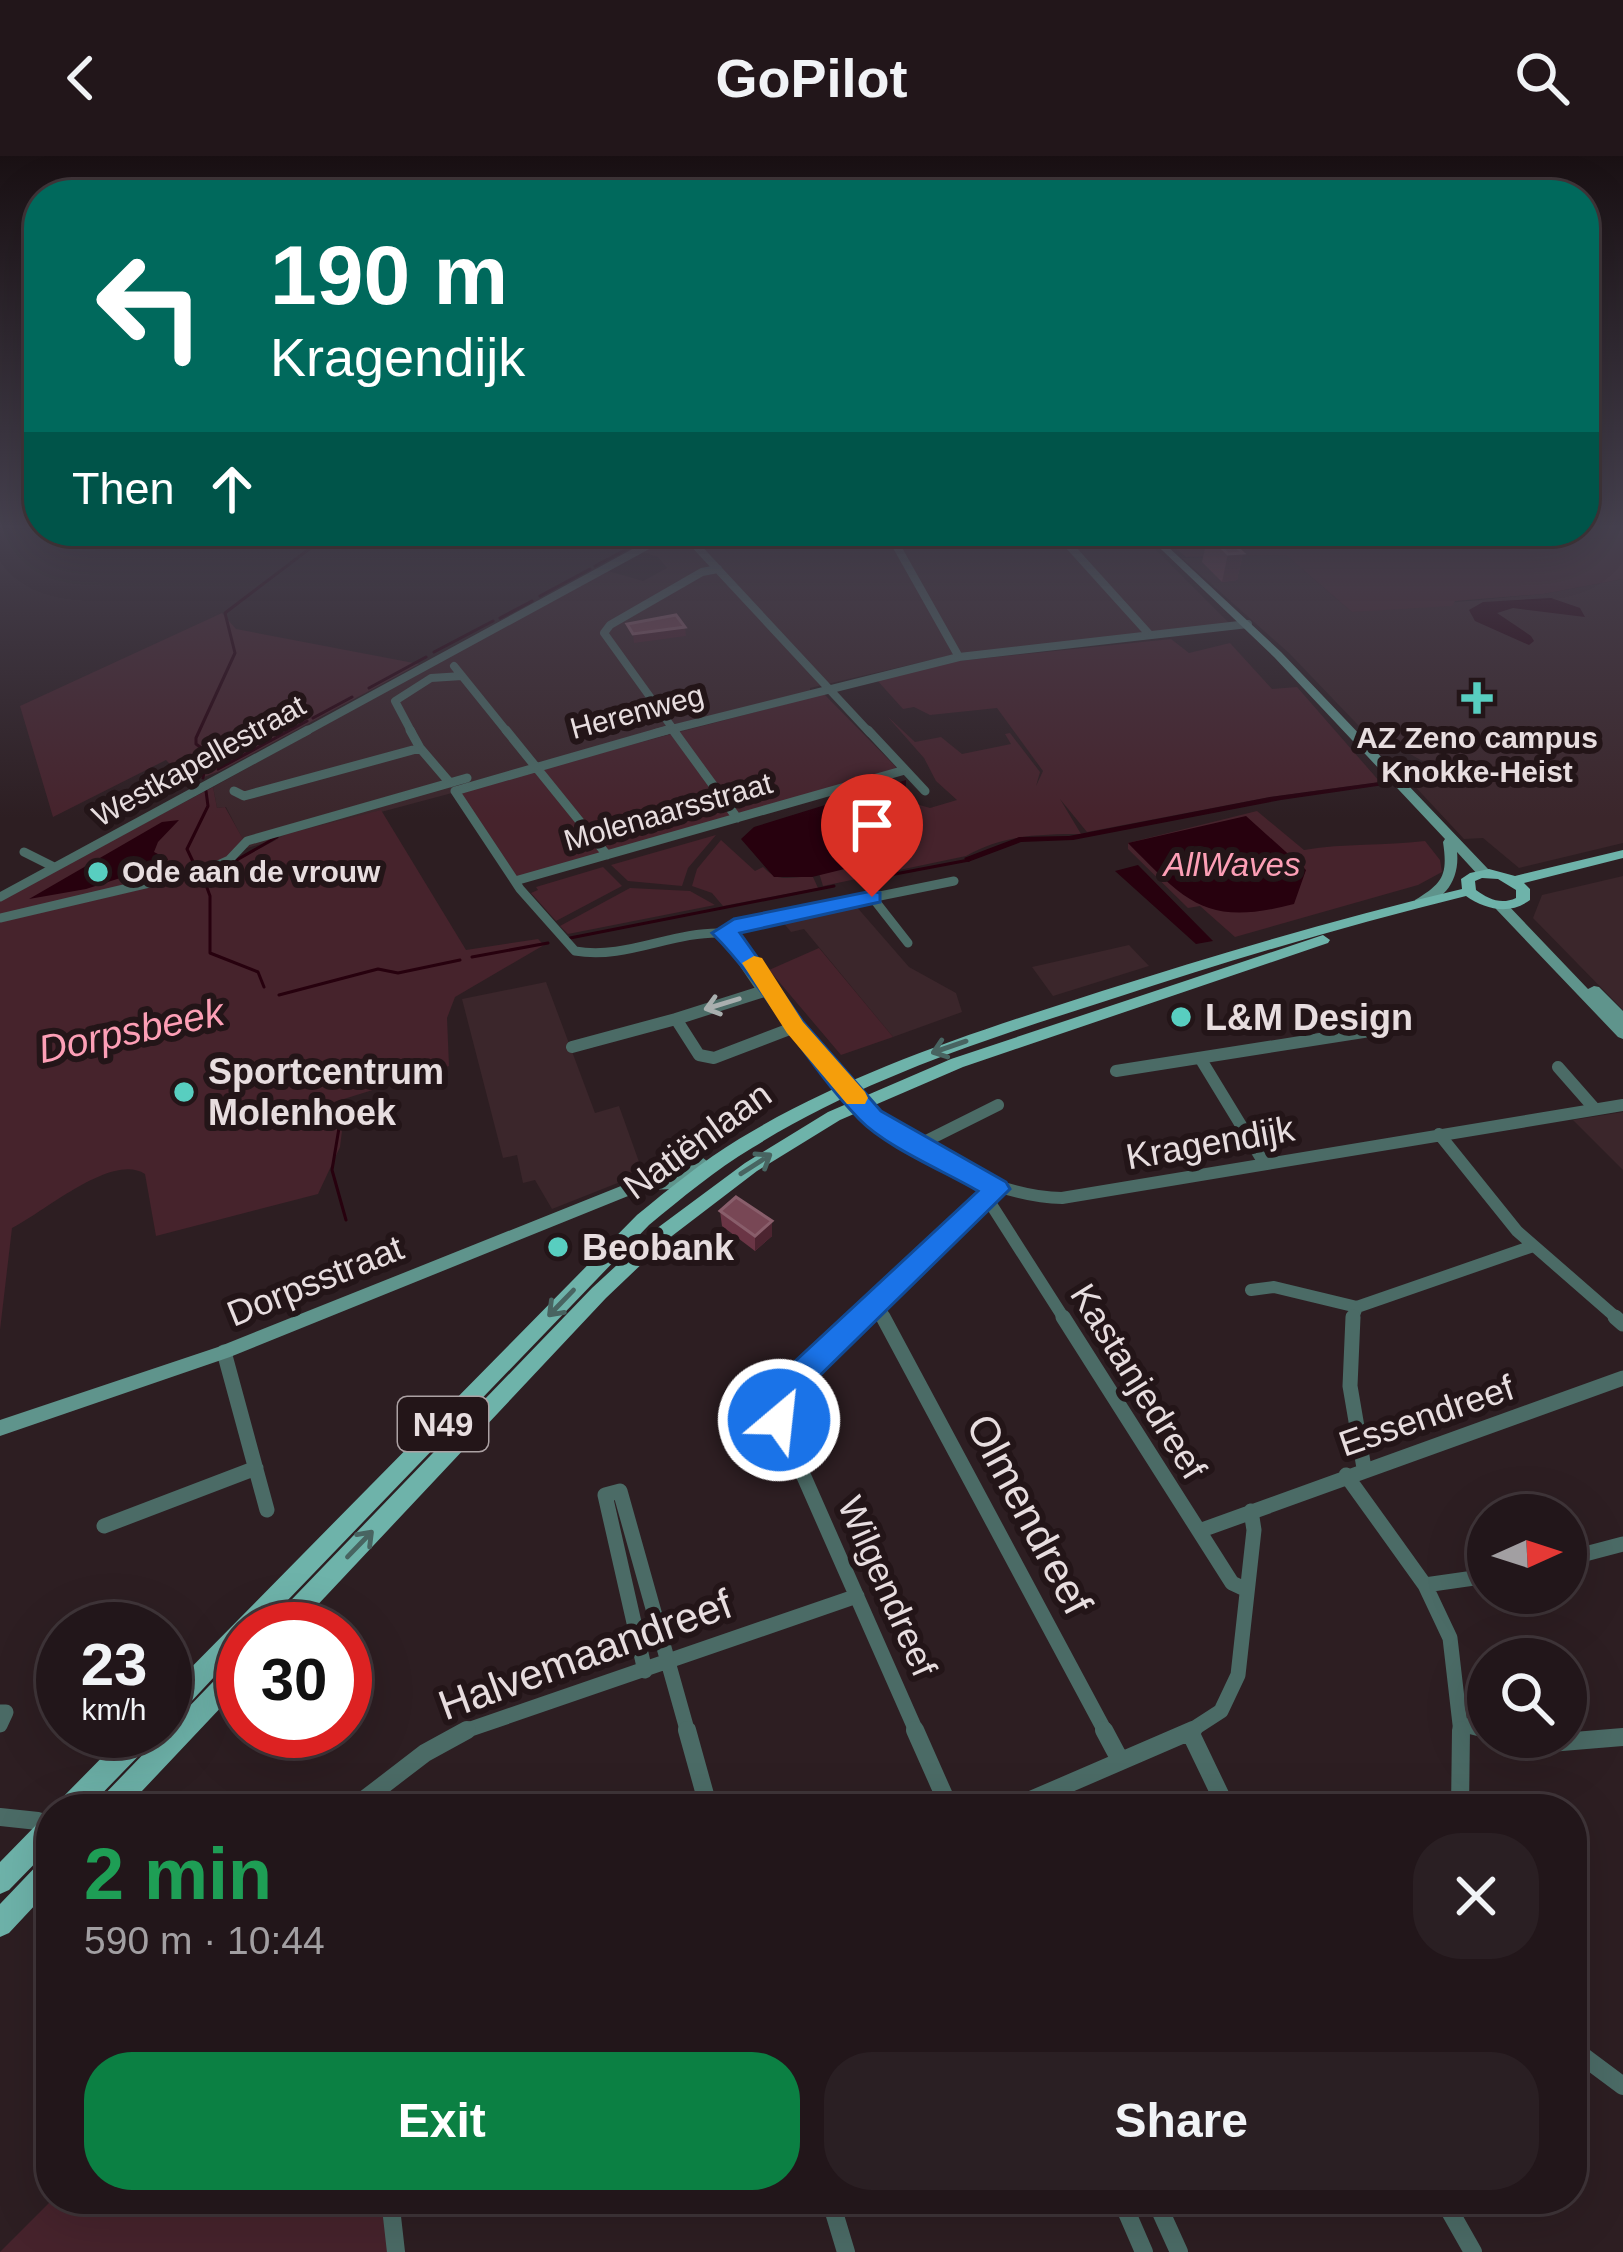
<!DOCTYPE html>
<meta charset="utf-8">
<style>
body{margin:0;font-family:Arial,sans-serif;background:#2a1f23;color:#f1f3f6;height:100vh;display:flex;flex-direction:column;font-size:45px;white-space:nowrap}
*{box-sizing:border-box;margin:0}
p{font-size:39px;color:#a29fa2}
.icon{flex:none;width:66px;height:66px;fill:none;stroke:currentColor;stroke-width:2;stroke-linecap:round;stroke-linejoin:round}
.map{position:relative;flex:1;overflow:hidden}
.sheet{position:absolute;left:36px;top:1638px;width:1551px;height:420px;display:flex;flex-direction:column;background:#22161a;border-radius:48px;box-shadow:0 12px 48px #0002,0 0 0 3px #3f3539}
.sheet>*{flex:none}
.banner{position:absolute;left:24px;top:24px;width:1575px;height:366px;border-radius:48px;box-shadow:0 12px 48px #0002,0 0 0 3px #3f3539;background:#00695c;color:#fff;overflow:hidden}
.needle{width:78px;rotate:87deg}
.buttons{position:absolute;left:1467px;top:1338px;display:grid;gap:24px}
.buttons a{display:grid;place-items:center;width:120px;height:120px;border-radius:50%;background:#22161a;box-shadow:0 12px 48px #0002,0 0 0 3px #3f3539;font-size:60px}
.speed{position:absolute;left:36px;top:1446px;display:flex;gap:24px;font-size:60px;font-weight:700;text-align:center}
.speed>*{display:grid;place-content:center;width:156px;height:156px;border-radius:50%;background:#22161a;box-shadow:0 12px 48px #0002,0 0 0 3px #3f3539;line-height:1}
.speed small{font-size:30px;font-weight:400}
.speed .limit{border:18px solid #d22;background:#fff;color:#111}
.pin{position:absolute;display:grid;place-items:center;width:102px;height:102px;color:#fff;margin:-123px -51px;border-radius:50% 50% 50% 0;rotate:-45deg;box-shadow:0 0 12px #0007}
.pin .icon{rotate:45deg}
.me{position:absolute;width:132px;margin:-66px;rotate:28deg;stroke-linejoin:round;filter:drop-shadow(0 0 9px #0008)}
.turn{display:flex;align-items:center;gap:42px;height:252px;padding:0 48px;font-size:54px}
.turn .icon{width:156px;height:156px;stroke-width:2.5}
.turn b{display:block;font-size:84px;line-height:102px}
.then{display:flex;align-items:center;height:114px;padding:0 48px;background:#0003;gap:24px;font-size:45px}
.round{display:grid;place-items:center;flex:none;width:126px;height:126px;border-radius:48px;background:#2a1f23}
.summary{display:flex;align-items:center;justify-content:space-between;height:204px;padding:0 48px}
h1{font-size:72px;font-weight:700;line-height:90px;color:#1e9e55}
.action{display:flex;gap:24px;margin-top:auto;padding:24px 48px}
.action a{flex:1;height:138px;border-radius:48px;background:#0b8043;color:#fff;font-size:48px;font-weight:700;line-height:138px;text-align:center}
.action a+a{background:#2a1f23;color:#f1f3f6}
header{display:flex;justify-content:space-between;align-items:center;height:156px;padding:0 48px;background:#22161a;font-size:54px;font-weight:700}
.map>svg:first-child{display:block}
</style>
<header><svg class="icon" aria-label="back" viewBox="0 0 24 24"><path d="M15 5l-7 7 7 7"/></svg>GoPilot<svg class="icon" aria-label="search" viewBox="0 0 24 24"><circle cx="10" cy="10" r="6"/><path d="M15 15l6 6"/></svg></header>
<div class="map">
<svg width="1623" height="2096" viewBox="0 0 1623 2096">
<rect width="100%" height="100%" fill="#2d1e22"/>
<path fill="#3b262b" d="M677,375H1137L1230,468L948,500L810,532V537L702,570L247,692L226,651L217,652L213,631L605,414L643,425L667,412L658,401L640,395Z
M1286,399L1352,456L1543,438L1623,423V687L1519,712L1483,682L1464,683L1408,623L1407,617L1426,607L1401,593L1380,592L1289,497L1182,402Z
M1623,720V854L1533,762L1542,739Z
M855,749L909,811L956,837L962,856L893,881L804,773L791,776L781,764Z
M1129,789L1149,810L1053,840L1032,811Z
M546,826L595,957L619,950L643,1017L552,1053L535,1024L523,1027L517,999L503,1002L462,843Z
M1623,956V1014L1573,964Z"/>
<path fill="#46232c" d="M1584,369H1623V423L1543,438L1455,445L1452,450L1352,456L1286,399L1186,401L1154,375H1584Z
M222,457L236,473L419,508L220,615L188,627L166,604L53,661L20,550Z
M1171,483L1189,497L1230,487L1272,533L1297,531L1380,626L1270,641L1087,676L1060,643L1081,678C1040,678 1003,679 966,700L823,730L819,717L878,705L881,698L867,676L902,658L909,646L930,652L957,644L936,625L924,602L887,560L915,586L941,581L962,598L1011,588L1005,578L1010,577L1040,616L1036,630L1043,615L997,552L930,559L914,551L903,553L876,523L949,506Z
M824,538L896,611L894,614L510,723L452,636Z
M213,631L217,652L225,651L244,685L224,705L0,759V744Z
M381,654L466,794L538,783L544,789L455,841L447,862L449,910L293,959L295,965L345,951L340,991L318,1038L156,1080L145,1018C112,996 43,1057 12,1072L0,1174V766L215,716L287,678Z
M1257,655L1304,694C1345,687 1384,690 1425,685L1440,704L1442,716L1418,729L1235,781L1200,750L1188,752L1128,693V687Z
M716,679L688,712L682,730L628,725L611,709Z
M721,684L755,715L763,711C780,729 791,719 813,721L818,732L723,750L712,737L692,730L697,713Z
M603,711L622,730L556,765L531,737L538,734L536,731Z
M630,732L690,735L715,749L568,778L560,770Z
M819,792L893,881L841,899L769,814Z
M53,2043H390L396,2096H0Z"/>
<path fill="#27010e" d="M1551,442L1580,452L1585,461L1513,452L1497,457L1531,480L1534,485L1529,489L1475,465L1469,454L1483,446Z
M906,624L905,654L865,676L879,698L877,705L812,721H774L741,683L754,671Z
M1380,626L1384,629L1281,644L1073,684L1021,686L968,706L964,702L1019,681L1069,680L1270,641Z
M1246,660L1306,714L1294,748C1207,771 1187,747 1128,687Z
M179,664L158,686L154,696L168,703L164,708L86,733L29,743L162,666Z
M1138,709L1213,785L1196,788L1115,715Z"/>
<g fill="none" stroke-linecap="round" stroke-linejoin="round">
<path stroke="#27010e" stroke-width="3" d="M595,410L661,375
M540,440L590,413
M500,462L532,445
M434,496L493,465
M369,532L426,501
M313,562L352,541
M218,613L307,565
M203,622L207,596L196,588V582L235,497L225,457L333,375
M228,709L277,681
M196,712L187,693L208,650L206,635
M202,718L210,740V797L258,816L264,831
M874,722L969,704
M570,782L834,730
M472,801L548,787
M279,839L378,813L398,817L460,804
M342,954L332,1014L346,1064
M419,1254L420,1266"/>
<path stroke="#4b6b66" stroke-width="8" d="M888,375L959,501
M1056,375L1149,478
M698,392L870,577
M454,510L508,577
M303,577L674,375
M412,577L395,545L431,522L462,520
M656,577L959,501L1248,468
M676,577L604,477L610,469L702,416L718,413"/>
<path stroke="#4b6b66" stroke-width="9" d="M506,574L607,699
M667,574L455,635L520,733L575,795C626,804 672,775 723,777L758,829L766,831
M673,574L737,662
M868,574L925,635
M420,592L450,627
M234,635L244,640L420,592L410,574
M24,696L54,711
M515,725L905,614
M0,741L308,574
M872,741L908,787
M0,762L209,713L229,704L247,685L467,622
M723,777L742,768L954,725
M728,781L737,784L772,837
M759,837L767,834"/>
<path stroke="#4b6b66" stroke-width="12" d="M770,834C795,871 849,944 883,970C926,1004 1007,1042 1062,1042L1623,949
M676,863L767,834
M572,891L676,863L699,899L714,902L795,871
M1200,902L1264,1007
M1558,911L1594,952
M1116,915L1389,872
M1439,978L1517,1075L1619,1164
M916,990L998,949
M987,1042L1065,1164
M1251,1134L1274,1131L1357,1151
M872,1150L885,1164
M858,1164L996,1033
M1352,1164L1357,1151L1533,1090"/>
<path stroke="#4b6b66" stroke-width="15" d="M861,1161L788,1231L779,1264L917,1577
M883,1161L1106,1577
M1063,1161L1232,1427L1247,1434
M1353,1161L1350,1230L1364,1312
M1615,1161L1623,1168
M224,1196L267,1354
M1346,1319L1425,1429L1488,1420
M104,1370L256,1312
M1199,1375L1623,1222
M1566,1403L1623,1388
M1425,1429L1450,1482L1461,1577
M645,1515L605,1339L620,1335L688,1577
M0,1556H6L0,1569
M1460,1568L1488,1575
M459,1577L857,1440
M1187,1577L1221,1555L1238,1519L1254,1374L1251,1355"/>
<path stroke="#4b6b66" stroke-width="18" d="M687,1574L709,1653
M915,1574L950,1653
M1104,1574L1120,1604
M1190,1576L1227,1653
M1510,1581L1550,1587L1623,1581
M352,1653L425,1597L467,1574
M1010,1653L1193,1574
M1460,1653L1461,1574
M0,1661L38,1665L47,1676
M1572,1892L1623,1930
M390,2043L396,2096
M830,2043L846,2096
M1121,2043L1144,2096
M1155,2043L1179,2096
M1443,2043L1473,2096"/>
<path fill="#5f948c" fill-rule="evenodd" d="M1142,375H1151L1281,496L1489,714V720H1479L1457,696C1460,723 1444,748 1415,750V744C1443,727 1448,719 1443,686L1445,683L1274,501Z
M1501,746L1506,747L1588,833L1594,830L1599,831L1623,855V883L1618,881L1496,753L1494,750Z
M703,1002L711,1008L709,1012L675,1033L643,1034L230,1201L0,1280V1264L218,1191L636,1024L666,1023Z"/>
<path fill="#6eb3aa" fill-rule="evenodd" d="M1623,694V702L1524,727L1530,733V744C1510,759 1486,754 1466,740C1348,769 1231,804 1115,842C990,882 864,922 752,992C715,1014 682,1042 649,1069L260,1473H243V1490L174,1564L165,1567V1538L637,1059C670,1032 703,1005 739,983C851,915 978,875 1102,835C1221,797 1340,762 1462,733L1461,723L1470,717L1489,713L1515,720ZM1482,722L1498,723L1516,734V742C1501,749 1488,743 1476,734L1475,725Z
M1323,779L1330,784L1328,787L963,911L840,964L757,1015L668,1083L606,1142L295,1473H267L271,1465L592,1132L656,1073L745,1007L828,956L951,903Z
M243,1499V1528L125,1653H95L99,1644L235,1503Z
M128,1575H157L154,1584L87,1653H56L60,1644Z
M51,1659V1691L9,1734L0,1738V1706L42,1663Z
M51,1700V1732L9,1777L0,1781V1748L42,1704Z"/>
</g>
<path fill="#6a3545" d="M1208,379L1243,397L1237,424L1222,426L1202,406Z
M720,1055L772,1065V1080L755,1095L722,1070Z"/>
<path fill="#4c2430" d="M1243,397L1237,424L1222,426L1228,398Z
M685,471L686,480L634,487L633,478Z
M772,1065V1080L755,1095V1080Z"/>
<path fill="#784755" stroke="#895e6b" stroke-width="3" d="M1222,378L1243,397L1228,398L1208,379Z
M676,459L685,471L633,478L627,468Z
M736,1041L772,1065L755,1080L720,1055Z"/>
<defs><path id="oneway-shaft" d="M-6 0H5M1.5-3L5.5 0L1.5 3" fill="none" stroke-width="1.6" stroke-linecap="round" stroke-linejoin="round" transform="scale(3)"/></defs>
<use stroke="#a9afaf" href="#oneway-shaft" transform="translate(722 848) rotate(163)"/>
<g stroke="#486461">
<use href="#oneway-shaft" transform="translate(949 891) rotate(161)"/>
<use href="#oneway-shaft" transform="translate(756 1008) rotate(-33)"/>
<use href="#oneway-shaft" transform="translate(561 1147) rotate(134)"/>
<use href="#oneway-shaft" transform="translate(360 1388) rotate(-46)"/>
</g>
<linearGradient id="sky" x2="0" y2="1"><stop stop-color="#191013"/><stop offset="0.56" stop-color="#46414f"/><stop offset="1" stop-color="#46414f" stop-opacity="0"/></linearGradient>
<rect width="1623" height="662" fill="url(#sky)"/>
<path fill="#1a73e8" stroke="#114b97" stroke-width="3" d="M872,735L880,737V746L740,777L803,866L881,955L1006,1026L1010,1033L802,1237L790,1273L779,1277L768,1273L764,1264L777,1222L978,1035C944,1015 886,991 859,963C804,906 766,831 712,777L734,763Z"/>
<path fill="#f59e0b" d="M754,800L762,802L803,866L865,936L868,942L865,948H847L787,877L742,807Z"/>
<g fill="#58cec0" stroke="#231518" stroke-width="4.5">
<path d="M1471 524h12v12h12v12h-12v12h-12v-12h-12v-12h12z"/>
<circle cx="98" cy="716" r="12"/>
<circle cx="1181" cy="861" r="12"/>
<circle cx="184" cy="936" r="12"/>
<circle cx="558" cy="1091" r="12"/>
</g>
<g text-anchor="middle" stroke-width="12" stroke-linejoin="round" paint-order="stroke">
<g font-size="30" fill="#e7dddf" stroke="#231518">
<text transform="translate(637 556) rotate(-15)" y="10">Herenweg</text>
<text transform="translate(199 605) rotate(-29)" y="10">Westkapellestraat</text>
<text transform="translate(668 656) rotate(-16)" y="10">Molenaarsstraat</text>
</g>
<g font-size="30" font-weight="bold" fill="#e7dddf" stroke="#231518">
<text x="1477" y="592">AZ Zeno campus<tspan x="1477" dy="34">Knokke-Heist</tspan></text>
<text x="122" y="726" text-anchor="start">Ode aan de vrouw</text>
</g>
<g font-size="33" font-style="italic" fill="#fd9fb6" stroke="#231518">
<text x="1232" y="720">AllWaves</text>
</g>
<rect fill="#231518" stroke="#aca1a3" stroke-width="3" x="398" y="1241" width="90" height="54" rx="9"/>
<g font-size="33" font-weight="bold" fill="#e7dddf">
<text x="443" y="1280">N49</text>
</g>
<g font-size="36" font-weight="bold" fill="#e7dddf" stroke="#231518" text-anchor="start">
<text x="1205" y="874">L&amp;M Design</text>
<text x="208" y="928">Sportcentrum<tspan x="208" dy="41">Molenhoek</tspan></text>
<text x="582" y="1104">Beobank</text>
</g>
<g font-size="36" fill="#e7dddf" stroke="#231518">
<text transform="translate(697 984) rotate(-36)" y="13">Natiënlaan</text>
<text transform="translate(1210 986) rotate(-10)" y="13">Kragendijk</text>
<text transform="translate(315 1124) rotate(-22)" y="13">Dorpsstraat</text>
<text transform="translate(1139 1225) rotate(58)" y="13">Kastanjedreef</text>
<text transform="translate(1426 1259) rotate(-19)" y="13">Essendreef</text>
<text transform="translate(888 1430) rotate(66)" y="13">Wilgendreef</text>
</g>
<g font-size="39" font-style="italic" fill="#fd9fb6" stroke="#231518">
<text transform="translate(131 874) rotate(-12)" y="14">Dorpsbeek</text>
</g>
<g font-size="42" fill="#e7dddf" stroke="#231518">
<text transform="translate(1030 1358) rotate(62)" y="15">Olmendreef</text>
<text transform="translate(585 1498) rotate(-20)" y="15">Halvemaandreef</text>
</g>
</g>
</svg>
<div class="buttons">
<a><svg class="needle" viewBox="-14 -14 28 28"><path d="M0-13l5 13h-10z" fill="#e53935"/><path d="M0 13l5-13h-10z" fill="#a29fa2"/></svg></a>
<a><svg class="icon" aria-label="search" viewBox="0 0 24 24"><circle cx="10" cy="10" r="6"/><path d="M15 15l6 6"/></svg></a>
</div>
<div class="speed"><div>23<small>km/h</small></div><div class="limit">30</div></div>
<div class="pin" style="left:872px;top:741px;background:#d93025"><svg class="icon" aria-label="arrive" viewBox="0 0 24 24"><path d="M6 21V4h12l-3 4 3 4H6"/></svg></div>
<svg class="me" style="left:779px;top:1264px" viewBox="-20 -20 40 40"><circle r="17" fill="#1a73e8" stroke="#fff" stroke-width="3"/><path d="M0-11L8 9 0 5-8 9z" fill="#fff"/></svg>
<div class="banner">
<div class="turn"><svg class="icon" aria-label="left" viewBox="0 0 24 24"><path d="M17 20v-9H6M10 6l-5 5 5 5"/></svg><div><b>190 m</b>Kragendijk</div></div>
<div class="then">Then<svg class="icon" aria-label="ahead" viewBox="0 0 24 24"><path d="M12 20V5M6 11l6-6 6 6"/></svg></div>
</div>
<section class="sheet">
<div class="summary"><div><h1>2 min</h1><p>590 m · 10:44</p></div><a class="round"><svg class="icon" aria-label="close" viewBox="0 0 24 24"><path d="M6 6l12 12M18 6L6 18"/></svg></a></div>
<div class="action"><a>Exit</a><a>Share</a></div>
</section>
</div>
